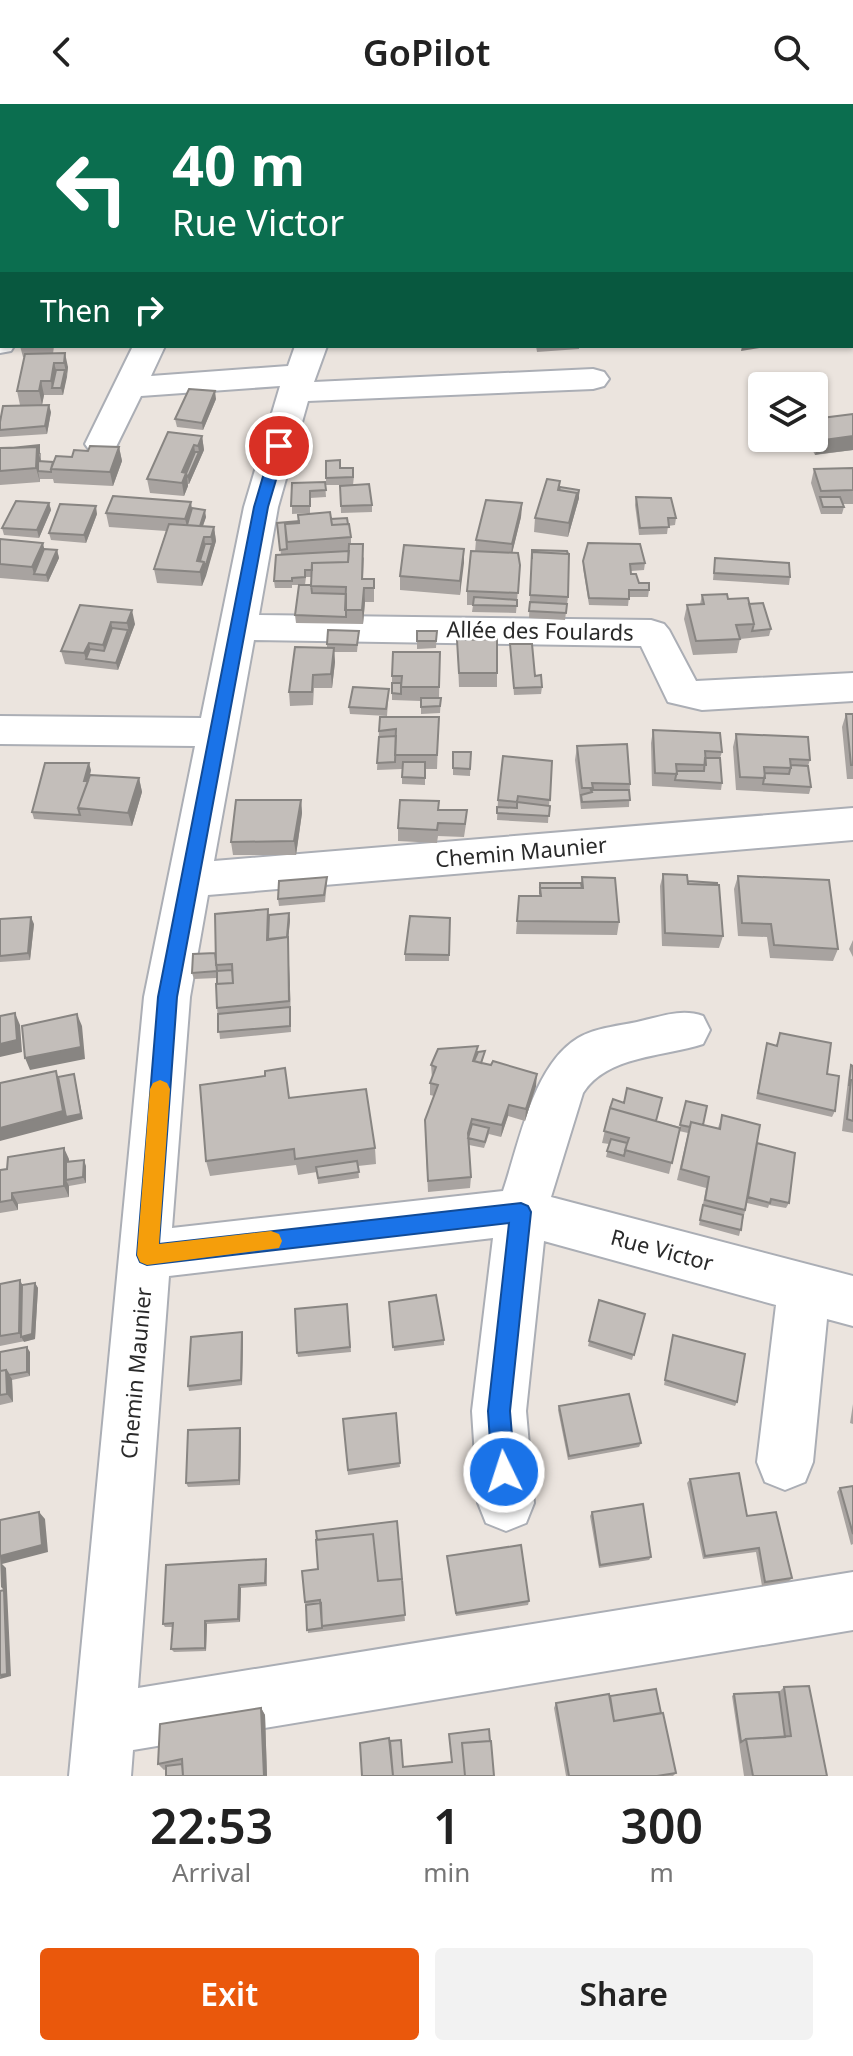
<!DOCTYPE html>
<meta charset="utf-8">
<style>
body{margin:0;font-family:"Noto Sans",sans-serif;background:#f2f2f2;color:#222;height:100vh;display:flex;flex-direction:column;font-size:30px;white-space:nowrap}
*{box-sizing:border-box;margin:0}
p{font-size:26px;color:#767676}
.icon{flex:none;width:44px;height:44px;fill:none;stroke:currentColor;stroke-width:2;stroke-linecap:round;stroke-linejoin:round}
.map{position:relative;height:1672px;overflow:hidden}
.panel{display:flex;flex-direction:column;background:#fff;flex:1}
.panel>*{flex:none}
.hud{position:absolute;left:0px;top:0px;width:854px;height:244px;box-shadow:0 2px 6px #0004;background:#0b6e4f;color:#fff;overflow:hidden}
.tools{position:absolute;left:748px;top:268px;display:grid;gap:16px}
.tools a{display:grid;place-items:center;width:80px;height:80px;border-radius:8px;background:#fff;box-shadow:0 2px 6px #0004;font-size:40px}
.pin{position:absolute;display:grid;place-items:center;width:68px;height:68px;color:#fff;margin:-34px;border:4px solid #fff;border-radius:50%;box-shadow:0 2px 8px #0007}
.me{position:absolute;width:88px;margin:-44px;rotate:356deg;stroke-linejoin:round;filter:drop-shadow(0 0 6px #0008)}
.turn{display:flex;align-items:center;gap:28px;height:168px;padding:0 40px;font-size:36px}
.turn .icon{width:104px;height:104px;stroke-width:2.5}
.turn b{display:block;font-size:56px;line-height:68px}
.then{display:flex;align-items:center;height:76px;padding:0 40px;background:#0003;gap:16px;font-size:30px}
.eta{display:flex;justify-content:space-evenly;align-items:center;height:136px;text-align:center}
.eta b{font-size:48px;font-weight:600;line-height:56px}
.primary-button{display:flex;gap:16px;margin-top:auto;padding:16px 40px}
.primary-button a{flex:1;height:92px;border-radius:8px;background:#ea580c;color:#fff;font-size:32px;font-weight:600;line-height:92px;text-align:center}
.primary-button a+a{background:#f2f2f2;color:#222}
header{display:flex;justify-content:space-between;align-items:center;height:104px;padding:0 40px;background:#fff;font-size:36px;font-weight:600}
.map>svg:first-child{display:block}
</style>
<header><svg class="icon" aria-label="back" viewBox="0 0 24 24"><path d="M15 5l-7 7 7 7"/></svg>GoPilot<svg class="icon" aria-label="search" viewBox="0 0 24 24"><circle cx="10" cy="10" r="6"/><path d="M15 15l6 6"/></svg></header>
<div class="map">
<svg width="853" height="1672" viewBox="0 0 853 1672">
<rect width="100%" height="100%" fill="#ebe4de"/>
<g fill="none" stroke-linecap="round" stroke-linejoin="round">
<defs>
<path id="minor" d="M380,0H406L379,2Z
M711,0H738L739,2H712Z
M0,99H2V115H0Z
M852,167H853V185H852Z
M0,226L2,242H14L11,247L0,249Z
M133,242H165L151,272L288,262L295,242H327L314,278L593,265L604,268L609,275L604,282L593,285L308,297L278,403L259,511L651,516L664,520L669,526L696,577L853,569V597L702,606L668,598L641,542L254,536L214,757L853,704V736L208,791L190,893L172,1124L503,1087C519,1040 533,961 578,934C595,924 618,922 637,918C660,913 681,904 703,912L710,926L703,940C664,953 607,951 583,989L551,1093L853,1172V1222L827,1215L813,1358L805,1378L785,1386L765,1378L757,1358L776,1201L544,1137L526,1307L534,1399L526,1419L506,1427L486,1419L478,1399L472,1307L493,1134L169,1172L138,1584L853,1468V1526L133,1646L131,1672H69L144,893L195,642L0,640V612L201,614L244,403L280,282L141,292L114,347L102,350L90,347L85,340Z"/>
</defs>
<use href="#minor" stroke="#abaeb5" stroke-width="4"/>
<use href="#minor" fill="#fff" fill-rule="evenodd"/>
</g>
<path fill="#a8a3a0" d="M0,0H83L84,2H2V14H0Z
M224,0H252V1L243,2H224Z
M822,0H853V17H852V2H823Z
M20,242H54L53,250L68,263L63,291H44L42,301H20L17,287L24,253H23Z
M221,242H247L246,244Z
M536,242H579V245L537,248Z
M216,295L203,326L177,323L175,315Z
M51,308L47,330L0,333V318Z
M853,310V346L815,351L806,334H814V315Z
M202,332L204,346L189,380H188V382L184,392L150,389L147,375Z
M119,343L122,357L113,382L54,379L53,375H40V378L0,381V344L41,349V357L53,358L88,347Z
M326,357L354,372L353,381H326Z
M853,364V400H843L844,403L842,410H821L811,379L814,365Z
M560,377V383L579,394L568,433L534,428L535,414Z
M325,378L326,393L310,394V409L292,410V379Z
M340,382L372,401V408L341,409Z
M636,393L676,414L675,421L668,422L667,430L639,431L635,401Z
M49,399L51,406L39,434L4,431L2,424Z
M522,399L521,413L512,449L520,461L516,509L472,508L473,501H467V487L475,448L476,436Z
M192,404L206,413L203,422L214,423L216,437L202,482L157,479L154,465L166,427L109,423L106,409Z
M97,410L86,439L51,436L49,429Z
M331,415L351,433V440L364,454L363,475H374V498H365L363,520L296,519L295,511L311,481V473H306L305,481H292V484H275L274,477L281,451L277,419Z
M0,435L44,445L57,446L59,454L48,478L0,474Z
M464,445L460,491L400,486V472Z
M532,446L568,493L565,516L529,514Z
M715,454L790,473L789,481L713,476Z
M583,457L645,459L644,466L631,467V470L639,479L649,486L648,493H629L628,502L589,501L583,464Z
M702,491L749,500L771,525L769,532L740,535L737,549L693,551L684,515L687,501L700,500Z
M80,501L135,520L118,566L65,560L61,547Z
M359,527L357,548H334L335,558L332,584H314L313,601L290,602L289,588L327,544V540Z
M417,527H437L436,544L417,545Z
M457,536L497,569V583H459Z
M510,540L542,583L541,590L514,591Z
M440,548L439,594H441L440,609L421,610V597L392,596V572Z
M389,585L387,612L350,610L349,603Z
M846,610H853V675H847L842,623Z
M439,613L437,665H425V681L402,680V665L377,666L379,627Z
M653,626L722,648L720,654L722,679L721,686L652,682L651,639Z
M736,630L810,656L808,662L811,683L809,690L736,686L733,643Z
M577,642L630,680L629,703L581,705L575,656Z
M453,648H471L470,672L453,671Z
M552,657L548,719L497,716L498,696Z
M91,666L90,672L139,674L142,688L132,722L34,715L32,708Z
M301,696L302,709L296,751H233L231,738Z
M439,697V706L466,720L464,733L438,732L437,739L398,737V724Z
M663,770L688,777L723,832L719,844L662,842L660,782Z
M738,772L838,845L833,857L770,854L767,833L738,832L734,785Z
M582,773L619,818L617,831L516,830L519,792H539L540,779H581Z
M327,779L325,798L279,802L278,795Z
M289,809L290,816L288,837L291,928L220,935L217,904V874L194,875L192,869L215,849L269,811Z
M450,814L449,857H405V850Z
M0,815L34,820L30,856L0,858Z
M853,836V853L849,845Z
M780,929L827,970L835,1007L832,1013L756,995L767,939L776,942Z
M485,947L482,959L536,982L525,1017L508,1012L501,1033L489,1030L484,1044L469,1041L471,1073L470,1084L428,1088L425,1028L434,992L430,991V979L432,974L431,961Z
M851,961L853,962V1029L842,1027L849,968Z
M289,994L375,1044L376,1060L358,1062L359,1074L318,1080L317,1068L298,1071L296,1061L210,1072L206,1057Z
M686,997L703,1021L718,1024L722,1011L757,1039L789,1099L786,1104L769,1101L768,1104L747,1099L739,1132L699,1121L706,1084L677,1076L688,1029L679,1027L669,1070L606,1053L609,1040L602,1039L610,1004L680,1023Z
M69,1055V1057L86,1062V1079L69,1082V1093L18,1100V1106L0,1109V1066Z
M35,1179L38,1184L35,1235L0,1242V1180L22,1181Z
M599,1196L645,1210L632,1256L588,1242Z
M389,1198L444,1236V1241L394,1247Z
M347,1200L351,1248L298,1253L297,1249Z
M673,1231L737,1298L735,1302L664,1281Z
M243,1233L242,1281L189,1287L188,1282Z
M0,1248H30V1272L12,1276L13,1298L0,1301Z
M853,1300V1320L850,1319Z
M559,1302L641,1339L639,1343L568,1356L558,1306Z
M396,1309L400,1363L348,1371L343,1315Z
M241,1328L240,1381L188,1383L186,1379Z
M690,1375L747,1412L792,1474L789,1477L762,1482L756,1448L703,1455L687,1379Z
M853,1382V1440L851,1441L837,1388L840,1384Z
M592,1408L651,1453L649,1456L599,1464L590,1412Z
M397,1417L405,1517L308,1529L305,1498L318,1465Z
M447,1452L529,1497L528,1501L456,1512Z
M267,1459V1482L241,1484L240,1518L207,1520L206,1547L174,1548L171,1545L173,1523H165L163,1520Z
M784,1583L827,1672H744L732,1592L734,1590L779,1588Z
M610,1592L661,1609L676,1669L673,1672H566L554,1604L556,1599Z
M261,1604L265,1611L267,1672H166V1665L164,1666L158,1660Z"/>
<path fill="#888582" d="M742,242H771L741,247Z
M65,249L68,263L67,273L64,259Z
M54,259L58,273L52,284L51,277Z
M65,266L67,273L63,291L61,284Z
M41,277L44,291L42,301L39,287Z
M215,287L216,295L203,326L202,319Z
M49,301L51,308L47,330L45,322Z
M202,332L204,346L189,380L188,373L199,348L198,342Z
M853,332V346L820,350L824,336Z
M194,341L196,355L187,372L188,382L184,392L182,379V368Z
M37,343L41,357L38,367L40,378L36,364Z
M119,343L122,357L113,382L110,368Z
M817,343H822L820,350L815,351Z
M579,386V394L568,433L569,419L577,389Z
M191,398L193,412L187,422L185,415Z
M49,399L51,406L39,434L37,426Z
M522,399L521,413L511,454L512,440Z
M96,402L97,410L86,439L84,431Z
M205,406L206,413L200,430L199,423Z
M214,423L216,437L206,472L205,464L212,440L211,433Z
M204,433L206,447L201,464L197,457Z
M43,439L46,453L34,470L32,463Z
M464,445V459L460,491V477Z
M57,446L59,454L48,478L46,471Z
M204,458L206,472L202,482L200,468Z
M364,484L365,498L363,520L362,506Z
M132,506L135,520L130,533L127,519Z
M111,518L114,531L106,554L103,541Z
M128,526L130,533L118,566L116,559Z
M89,539L92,553L86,555L84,549Z
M334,544L335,558L332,584L331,570Z
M89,659L91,666L86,684L84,677Z
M139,674L142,688L132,722L128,709Z
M301,696L302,709L296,751L294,737Z
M289,809L290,816L288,837L291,909L286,840Z
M31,813L34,820L30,856L28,849Z
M15,909L20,921L22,948L0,953V940Z
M77,910L82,922L85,955L30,966L25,954Z
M56,967L60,979L74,970L83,1015L0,1037V1024Z
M537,970L536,982L525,1017L526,1005Z
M509,1001L508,1012L501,1033L502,1021Z
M64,1044L69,1055V1076H66L69,1082V1093L64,1082Z
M84,1056L86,1062V1079L83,1073Z
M12,1089L18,1100V1106L12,1096Z
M20,1176L25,1186L35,1179L38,1184L35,1235L24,1238L19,1229Z
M242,1228L243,1233L242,1281L241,1276Z
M27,1243L30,1248V1272L27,1268Z
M6,1266L12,1275L13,1298L7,1290Z
M240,1324L241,1328L240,1381L239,1376Z
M39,1408L45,1415L48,1448L2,1460L6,1464L11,1572L0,1575L4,1486L1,1483L0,1452Z
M239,1481L241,1484L240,1518L238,1515Z
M205,1517L207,1520L206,1547L205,1544Z
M261,1604L265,1611L267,1672H264Z"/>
<path fill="#c3beba" stroke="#888582" stroke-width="2" d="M22,0H54L50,2H21Z
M58,0H82V2H57Z
M112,0H135L134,2H111Z
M167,0H194L192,2H165Z
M304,0H339V2H304Z
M665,0H703L704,2H666Z
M767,0H794L795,2H768Z
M0,55H2V68H0Z
M0,71H2V82L0,83Z
M65,249L64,259H54L51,277H41L39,287H17L25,250Z
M56,266H65L61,284H52Z
M189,285L215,287L202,319L175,315Z
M49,301L45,322L0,326V318L3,302Z
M853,310V332L824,336L814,320V315Z
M168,328L202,332L198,342L194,341L182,368L186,369L182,379L147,375Z
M814,329L822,343H817L812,334H814Z
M39,341V350L37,343L11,344Z
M90,342L119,343L110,368L51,365L56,352L72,353L74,346L88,347Z
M37,343L36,364L0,367V344Z
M195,348H199L188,373L187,372L186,369L185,372Z
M340,356V364H353V373L326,374V357Z
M38,357L53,358L51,365V368L38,367Z
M853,364V386L821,387L814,365Z
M547,375L560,377L558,386L577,389L569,419L535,414Z
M325,378L326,386L310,387V402H291L292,379Z
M369,380L372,401L341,402L340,382Z
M560,383L579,386L577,396V389L559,386Z
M113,392L191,398L185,415L106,409Z
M636,393L671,394L676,414H668L669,423L640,424Z
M820,393H840L844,403H823Z
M486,396L522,399L512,440L476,436Z
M16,397L49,399L37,426L2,424Z
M60,400L96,402L84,431L49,429Z
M192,404L205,406L200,422L187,421Z
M330,408L332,421L349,420L351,433L287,438L285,420L299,419L298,411Z
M347,414L348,420L332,421L331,415Z
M299,417V419L285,420L287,445L280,446L277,419Z
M169,420L214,423L211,433H204L197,457L204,458L200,468L154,465Z
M0,435L43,439L32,463L0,460Z
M588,439L640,440L645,459L630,460L631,470H636L639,479H649V486H629V495L589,494L583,457Z
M205,440H212L205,464L204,458L200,457Z
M349,440H363L362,475H374V484H364L362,506H345L346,483L311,482L312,459L348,458Z
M404,441L464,445L460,477L400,472Z
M44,445L57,446L46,471L34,470Z
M532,446L567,447L568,450L532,448V455Z
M349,447L348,458L312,459V466H305V473L292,474V477H274L276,451Z
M471,447L518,449L520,461L518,489L467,487Z
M532,448L569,450L568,493L530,491Z
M715,454L789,459L790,473L714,469Z
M299,481H311L312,489L346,490V513L295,511Z
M727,490L728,495L748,494L754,520L736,521L740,535L696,537L687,501L704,500L702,491Z
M474,493L517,496V502L473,501Z
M530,498L567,500L566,509L529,507Z
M763,499L771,525L752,527L754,520L749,500Z
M80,501L132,506L127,519L111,518L103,541L89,539L84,549L61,547Z
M112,524L128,526L116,559L86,555L90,545L104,547Z
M328,526L359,527L357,541L327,540Z
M417,527H437L436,537H417Z
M497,535V569H459L457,536Z
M510,540H532L535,572L541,571L542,583L514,584Z
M295,543L334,544L331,570L313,571L312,588H289Z
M393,548H440L439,583H401L402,572H392Z
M392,579H401V590L392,589Z
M353,583L389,585L386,605L349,603Z
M421,594H441L440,602L421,603Z
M846,610H853V661H851Z
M380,613H439L437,651H395L396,625L379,627Z
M653,626L720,629L722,648L705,647L706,661L676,660L677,670L655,669Z
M736,630L808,633L810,656L790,655L791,664L764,663L765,674L740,673Z
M396,632L395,658L377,659L379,633Z
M627,640L630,680L592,679L593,684H582L577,642Z
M453,648H471L470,665L453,664Z
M503,652L552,657L550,696L518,692L517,698L498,696Z
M705,654H720L722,679L675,676L677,667H704Z
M403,658H425V674L402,673Z
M45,659H89L84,677H88L78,704L80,711L32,708Z
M791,661L808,662L811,683L763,680L765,669L789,670Z
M90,671L139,674L128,709L78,704Z
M591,686H629L630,696L582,698L581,691L592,688Z
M236,696H301L294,737L231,738Z
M400,696L439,697L438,706H467L465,720L438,719L437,726L398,724Z
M517,698L550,702L549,712L497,709V703L517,704Z
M663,770L687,771L688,780L719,781L723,832L665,829Z
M738,772L829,776L838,845L774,841L771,820L742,819Z
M327,773L324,791L278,795L279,777Z
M582,773L615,774L619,818L517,817L519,792H541L540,784H583Z
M688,777L717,779V781L688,780Z
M540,779H581L582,784H540V790Z
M268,805L267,836L288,833L289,897L217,904L216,880L233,879L232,860L216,861L215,810Z
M289,809L287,833L268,835L269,811Z
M410,812L450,814L449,851L405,850Z
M31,813L28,849L0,852V815Z
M215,849L217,867L232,866L233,879L217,880V867L192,869L193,850Z
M290,903V922L218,928V910Z
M15,909L17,936L0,940V912Z
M77,910L81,943L25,954L22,922Z
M780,929L831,939L827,970L839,972L835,1007L758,989L767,939L777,942Z
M478,942L473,957L491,961L493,957L537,970L526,1005L509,1001L502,1021L472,1015L468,1029L471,1073L428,1077L425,1016L438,981L430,979L436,963L431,961L438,945Z
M485,947L481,959L474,957L478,948Z
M851,961L853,962V976H851L849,982Z
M285,964L289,994L366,985L375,1044L295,1055L294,1045L206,1057L200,981L265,972V967Z
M56,967L63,1007L0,1024V979Z
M74,970L81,1010L66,1013L58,973Z
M851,976H853V1017L847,1015Z
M627,984L662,994L656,1017L610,1004L613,995L624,999Z
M686,997L707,1002L703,1021L691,1018L690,1023L680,1021Z
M610,1004L680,1024L672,1059L625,1046L629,1034L604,1027Z
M722,1011L760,1021L745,1106L705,1096L709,1073L681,1065L691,1018L720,1025Z
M472,1020L489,1024L485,1038L468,1034Z
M611,1035L627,1039L624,1052L607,1047Z
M757,1039L795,1049L789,1099L771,1095L770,1099L748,1093Z
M64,1044V1082L12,1089V1096L0,1098V1066L7,1065L8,1053Z
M84,1056L83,1073L66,1076V1058Z
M357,1057L359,1068L318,1074L316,1063Z
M703,1101L743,1111L741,1126L700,1116Z
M20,1176L19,1229L0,1232V1180Z
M35,1179L32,1230L21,1233L22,1181Z
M436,1191L444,1236L393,1243L389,1198Z
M599,1196L645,1210L634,1251L589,1237Z
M347,1200L350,1243L297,1249L295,1205Z
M242,1228L241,1276L188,1282L191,1233Z
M673,1231L745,1250L737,1298L665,1276Z
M27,1243V1268L9,1271L6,1266L0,1267V1248Z
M6,1266L7,1290L0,1291V1267Z
M629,1290L641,1339L569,1352L559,1302Z
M396,1309L400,1359L348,1366L343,1315Z
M240,1324L239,1376L186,1379L188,1326Z
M739,1369L747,1412L776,1408L792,1474L765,1478L759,1444L705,1452L690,1375Z
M853,1382V1430L840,1384Z
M643,1400L651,1453L600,1461L592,1408Z
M39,1408L42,1441L0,1452V1416Z
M397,1417L402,1475L378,1477L373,1430L317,1436L316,1427Z
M373,1430L378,1477L402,1475L405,1511L322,1522L320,1496L305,1498L302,1467L318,1465L316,1436Z
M521,1441L529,1497L456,1509L447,1452Z
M266,1455L265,1479L239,1481L238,1515L205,1517V1544L171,1545L173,1519L163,1520L166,1461Z
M4,1486L7,1570L0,1571V1487Z
M321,1499L322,1524L307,1526L306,1501Z
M809,1582L827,1672H753L746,1635L791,1632L784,1583Z
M656,1585L661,1609L614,1617L610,1592Z
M779,1588L785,1633L746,1635L741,1638L734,1590Z
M609,1590L614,1617L663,1609L676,1669L657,1672H569L556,1599Z
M261,1604L264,1672H183L182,1655L158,1660L160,1620Z
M489,1625L490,1637L462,1639L465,1672H393L390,1637L401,1636L403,1663L452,1658L449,1630Z
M389,1634L393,1672H362L360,1639Z
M491,1637L494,1672H465L462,1639Z
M182,1660L183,1672H166V1662Z"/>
<path fill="#1a73e8" stroke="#114b97" stroke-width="2" d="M279,338L286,342L268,403L177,893L159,1140L521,1099L528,1102L531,1108L510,1307L515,1368L512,1376L504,1380L495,1376L492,1368L488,1307L509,1119L147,1161L140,1158L137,1151L158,893L254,403L272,342Z"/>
<path fill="#f59e0b" d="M160,976L167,979L170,985L159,1140L271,1127L279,1130L282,1137L279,1144L147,1161L140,1158L137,1151L150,985L153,979Z"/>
<g text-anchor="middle" stroke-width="6" stroke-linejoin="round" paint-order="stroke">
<g font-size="22" fill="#2a2a2a" stroke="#fff">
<text transform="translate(540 527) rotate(1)" y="8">Allée des Foulards</text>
<text transform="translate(521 748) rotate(-5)" y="8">Chemin Maunier</text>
<text transform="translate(662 1146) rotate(15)" y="8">Rue Victor</text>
<text transform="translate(136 1269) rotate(-85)" y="8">Chemin Maunier</text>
</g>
</g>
</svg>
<div class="tools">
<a><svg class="icon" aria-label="layers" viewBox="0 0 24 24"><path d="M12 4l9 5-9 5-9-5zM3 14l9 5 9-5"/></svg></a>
</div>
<div class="pin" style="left:279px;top:342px;background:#d93025"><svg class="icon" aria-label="arrive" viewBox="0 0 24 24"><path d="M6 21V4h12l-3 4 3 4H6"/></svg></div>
<svg class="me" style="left:504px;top:1368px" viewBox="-20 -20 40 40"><circle r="17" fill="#1a73e8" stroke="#fff" stroke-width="3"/><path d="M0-11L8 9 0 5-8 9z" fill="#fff"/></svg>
<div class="hud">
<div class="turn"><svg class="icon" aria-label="left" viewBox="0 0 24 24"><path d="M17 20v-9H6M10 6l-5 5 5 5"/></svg><div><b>40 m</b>Rue Victor</div></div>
<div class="then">Then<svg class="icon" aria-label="right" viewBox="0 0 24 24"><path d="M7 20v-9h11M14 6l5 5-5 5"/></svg></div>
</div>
</div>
<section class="panel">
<div class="eta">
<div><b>22:53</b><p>Arrival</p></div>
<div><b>1</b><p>min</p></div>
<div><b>300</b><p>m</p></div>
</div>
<div class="primary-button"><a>Exit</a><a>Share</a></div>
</section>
